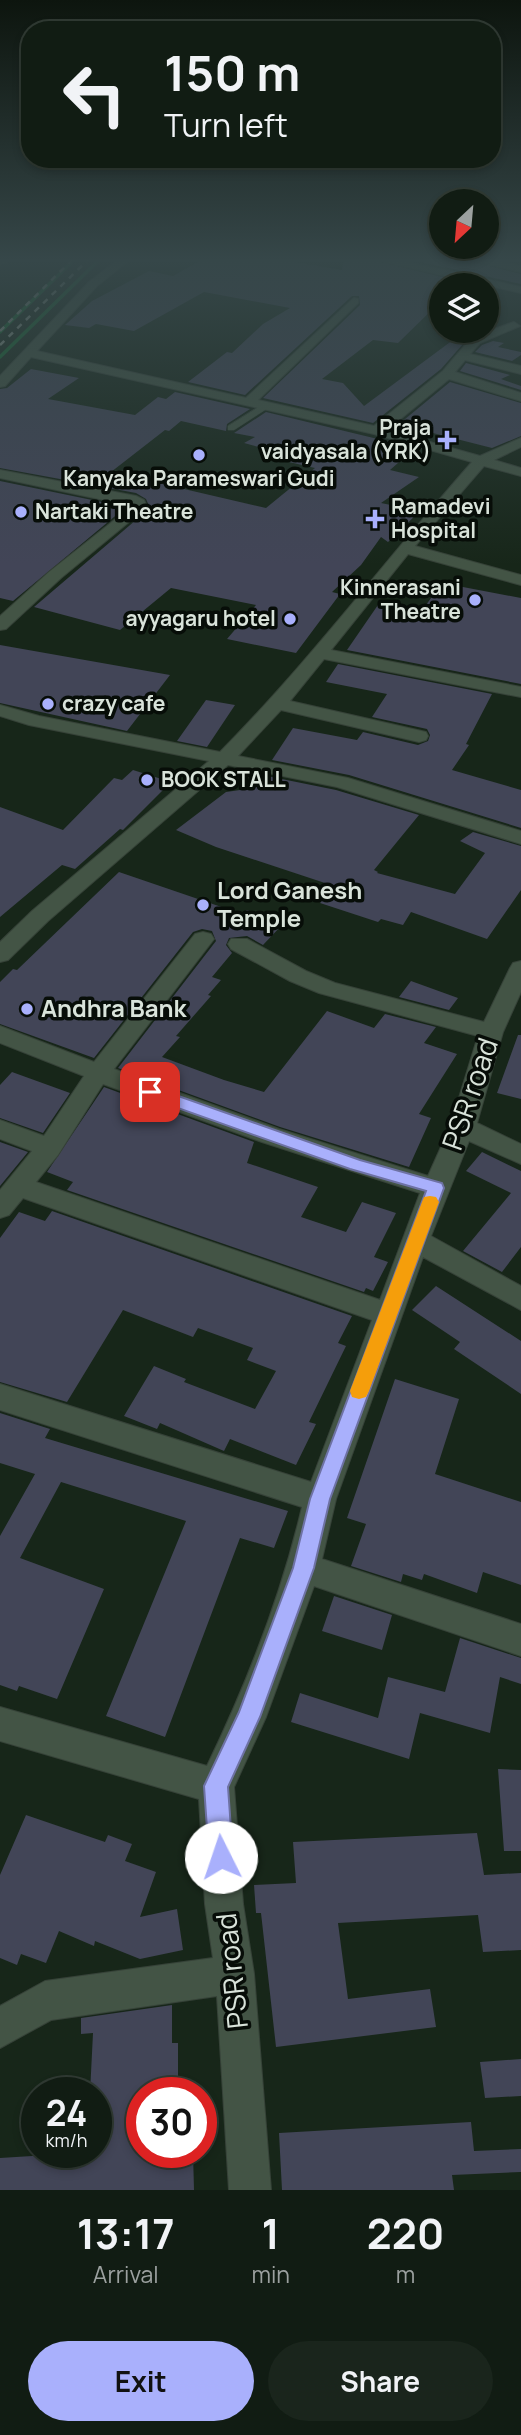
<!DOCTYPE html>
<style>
body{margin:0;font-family:Manrope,sans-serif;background:#1a251c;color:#f1f3f6;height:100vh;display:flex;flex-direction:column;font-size:26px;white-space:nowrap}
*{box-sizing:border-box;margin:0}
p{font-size:23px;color:#9ca1a0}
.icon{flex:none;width:38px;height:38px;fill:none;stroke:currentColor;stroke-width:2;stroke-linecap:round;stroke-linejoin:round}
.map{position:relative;height:2190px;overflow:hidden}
.panel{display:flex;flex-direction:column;background:#111c13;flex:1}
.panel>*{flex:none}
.banner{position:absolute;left:21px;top:21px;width:480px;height:147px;border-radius:28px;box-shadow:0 4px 10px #0003,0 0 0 2px #303a33;background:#111c13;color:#f1f3f6;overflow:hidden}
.needle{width:46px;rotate:206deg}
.buttons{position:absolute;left:429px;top:189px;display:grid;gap:14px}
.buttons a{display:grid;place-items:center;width:70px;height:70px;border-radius:50%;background:#111c13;box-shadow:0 4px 10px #0003,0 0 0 2px #303a33;font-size:35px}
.speed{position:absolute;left:21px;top:2077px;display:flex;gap:14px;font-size:35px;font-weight:700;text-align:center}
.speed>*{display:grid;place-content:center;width:91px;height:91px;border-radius:50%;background:#111c13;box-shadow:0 4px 10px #0003,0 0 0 2px #303a33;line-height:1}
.speed small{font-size:18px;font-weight:400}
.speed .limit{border:10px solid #d22;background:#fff;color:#111}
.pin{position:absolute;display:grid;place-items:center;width:60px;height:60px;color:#fff;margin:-30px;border-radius:14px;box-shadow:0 4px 10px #0006}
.me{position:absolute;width:77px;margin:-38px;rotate:356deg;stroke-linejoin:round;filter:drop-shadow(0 0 5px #0008)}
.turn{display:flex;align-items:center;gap:24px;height:147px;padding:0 28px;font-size:32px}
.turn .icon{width:91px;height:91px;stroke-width:2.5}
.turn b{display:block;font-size:49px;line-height:60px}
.eta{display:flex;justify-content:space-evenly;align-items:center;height:119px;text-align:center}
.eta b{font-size:42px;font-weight:700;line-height:49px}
.button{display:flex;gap:14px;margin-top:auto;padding:14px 28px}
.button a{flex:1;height:80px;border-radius:42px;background:#a9b0fc;color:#111;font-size:28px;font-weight:700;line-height:80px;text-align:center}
.button a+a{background:#1a251c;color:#f1f3f6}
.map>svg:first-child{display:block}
</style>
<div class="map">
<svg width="521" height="2190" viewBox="0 0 521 2190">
<rect width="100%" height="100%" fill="#172619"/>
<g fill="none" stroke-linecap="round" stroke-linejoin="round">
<path stroke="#126d2f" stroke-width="3.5" d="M0,332L76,258
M0,357L101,258"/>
</g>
<path fill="#424557" d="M205,258H271L342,270L343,258H364L475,285H441V301L398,343L373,340L322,379L343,383L364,406L461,334L470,336L441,369L373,423L263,398L360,305L359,296H352L245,395L188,382L227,352L232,353L263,324L290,308L204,292L134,331L96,324L89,328L65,325L92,301L149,271L173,276Z
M402,258H458L521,274V284Z
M493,341L504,343L498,347L521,352V355L512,361L475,352L482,345Z
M466,363L510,375L501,379L521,386V390L460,371Z
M31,369L79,378L48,399L135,415L158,397L166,399L175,392L250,409L227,424L226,431L181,421L169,431L165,430L111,472L266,508L315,468L289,462L295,457L244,443L255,437L234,433L266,412L415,448L390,470L419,477L381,503L420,511L388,542L381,537L361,565L332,592L340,594L296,653L227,639L256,605L171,588L120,630L34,607L150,508L146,499L136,493L0,468V389L7,388Z
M450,382L521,403V436L492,448L433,433L427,438L393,429Z
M0,481L126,507L13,601L0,598Z
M442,583L521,598V684L347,650L380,602L423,609Z
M0,645L170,675L127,731L0,703Z
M338,664L492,694L466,744L469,745L452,770L521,790V828L349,775L272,760L293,728L357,740L363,732L418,745L428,741L430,735L427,729L372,717L387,694L326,682Z
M206,700L235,705L207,747L177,741Z
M133,770L171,782L123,830L120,829L75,869L62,865L0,917V807L63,830L114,778L122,780Z
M262,775L336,790L419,815L374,870L378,872L377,873L455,894L485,853L460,841L473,832L521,846V890L487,939L411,912L403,925L381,919L378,922L320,903L334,886L216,847L176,830L226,792L254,788Z
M119,872L242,914L247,910L283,924L263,945L247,936L229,938L226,945L232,953L212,977L221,980L208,995L211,996L176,1036L180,1037L162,1057L224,1080L264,1092L327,1011L374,1028L385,1014L436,1027L424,1043L457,1054L419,1114L431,1118L409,1167L280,1127L118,1068L216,941L212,931L202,929L193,932L94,1058L0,1024V982L13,969L17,970Z
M411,981L458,998L449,1010L399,997Z
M518,1035H521V1099L497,1093Z
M12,1072L70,1093L43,1133L0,1118V1085Z
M104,1087L254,1142L247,1163L318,1187L301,1217L346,1232L362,1202L396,1213L374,1257L388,1262L373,1291L366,1288L364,1292L67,1190L73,1182L47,1172Z
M0,1142L28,1152L0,1186Z
M482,1152L521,1171V1247L502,1272L463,1251L511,1193L466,1171Z
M52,1211L352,1316L338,1343L346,1346L309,1422L316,1424L296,1465L230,1439L224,1451L160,1423L157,1429L124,1416L154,1366L186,1379L184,1382L255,1409L276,1371L247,1360L253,1348L198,1328L193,1337L123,1310L67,1402L0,1382V1238L19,1212L45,1221Z
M436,1286L521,1341V1394L454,1349L460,1342L412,1310Z
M395,1379L459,1399L435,1474L521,1502V1585L483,1572L477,1593L424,1574L422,1580L403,1574L401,1582L351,1566L366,1524L347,1518Z
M0,1413L50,1429L45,1438L288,1511L274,1548L240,1538L165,1737L106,1716L186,1521L61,1482L20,1558L104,1589L57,1699L19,1686L17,1691L0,1685V1536L35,1474L0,1463Z
M334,1596L392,1615L382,1650L322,1631Z
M460,1638L521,1658V1684L500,1677L490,1733L420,1713L409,1759L291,1722L300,1693L378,1718L388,1677L445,1692Z
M498,1769L521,1770V1851H504Z
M26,1815L105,1842L108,1835L132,1844L125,1861L156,1872L140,1917L177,1909L183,1950L140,1959L95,1941L94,1946L59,1931L46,1963L21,1954L17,1965L0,1958V1875Z
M477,1833L484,1875L521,1873V1950L483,1952L478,1915L338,1923L348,1999L430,1989L436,2027L276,2047L261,1913H256L254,1885L296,1883L293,1842Z
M172,2005V2043H178V2093H142V2152H193L194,2190H0V2158L96,2152V2093H90L93,2033L81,2034V2018Z
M521,2059V2096L485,2098L480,2062Z
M471,2122L474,2151L521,2149V2172L452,2175L454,2190H282L279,2133Z"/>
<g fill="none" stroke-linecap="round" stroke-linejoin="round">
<defs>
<path id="pedestrian" d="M263,404L271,406L234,430H228V426Z"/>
<path id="minor" d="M120,258H132L97,286L37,351L246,398L354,298L358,299V303L258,400L374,426L443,371L472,337L514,322L520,326L480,343L470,354L521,366V374L465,360L455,372L521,393V401L449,379L387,430L480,456L521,438V447L494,460L521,468V476L484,466L415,546L521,575V585L408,554L331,650L521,687V697L324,659L290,701L426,732L428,736L426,740L419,742L281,710L238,756L348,778L521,831V844L337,787L228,765L48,921L8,960L0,962V942L32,911L209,761L29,725L0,716V705L39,716L220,752C310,661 387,558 472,462L374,434L31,357L5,386L0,387V376L89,282Z
M366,258H388L521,287V293Z
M460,258H484L521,266V272Z
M0,470L136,496L144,500L147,507L61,578L6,629L0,630V616L49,572L132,506L0,478Z
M203,932L211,934L214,939L114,1069L279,1129L428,1176L450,1127L478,1036L319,993L290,981L231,949L228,944L231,939H247L306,971L335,983L484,1022L510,968L513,963L521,961V992L503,1032L477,1123L521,1144V1164L469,1141L431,1236L521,1286V1310L423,1257L336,1499L322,1559L521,1624V1656L314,1586L266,1717L234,1787L243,1904L254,1974L271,2190H229L217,1996L51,2020L0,2048V2006L45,1981L213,1958L205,1904L199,1799L0,1741V1707L207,1766C247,1683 281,1597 302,1507L0,1410V1384L311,1482L372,1320L23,1198L9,1215L0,1218V1190L32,1151L0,1139V1120L44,1136L84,1076L0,1043V1026L94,1062L195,934ZM103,1084L262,1142L420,1193L380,1300L36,1182L58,1155Z"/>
<path id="secondary" d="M0,258H20L0,264Z"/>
</defs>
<use href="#pedestrian" stroke="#364238" stroke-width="1"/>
<use href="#minor" stroke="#364238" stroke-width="2"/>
<use href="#secondary" stroke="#364238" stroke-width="2"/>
<use href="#pedestrian" fill="#435445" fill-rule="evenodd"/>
<use href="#minor" fill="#435445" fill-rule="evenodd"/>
<use href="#secondary" fill="#435445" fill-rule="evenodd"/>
<path stroke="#939e94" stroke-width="2.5" stroke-dasharray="6 6" stroke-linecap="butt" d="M0,331L74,258
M0,345L90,258"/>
</g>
<linearGradient id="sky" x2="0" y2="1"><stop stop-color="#0d150e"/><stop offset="0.46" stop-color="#364749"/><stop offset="1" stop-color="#364749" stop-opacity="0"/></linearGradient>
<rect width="521" height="565" fill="url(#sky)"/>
<path fill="#a9b0fc" stroke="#6e72a4" stroke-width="2" d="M150,1086L360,1160L442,1183L444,1188L330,1499L314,1568L260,1717L228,1787L233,1857L230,1865L221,1869L213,1865L209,1857L204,1786L239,1712L293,1568L310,1499L426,1191L350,1169L144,1096L142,1092Z"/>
<path fill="#f59e0b" d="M430,1196L436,1197L439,1202L369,1391L366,1397L359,1399L352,1397L350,1391L422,1202L424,1197Z"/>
<g fill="#a9b0fc" stroke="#070d08" stroke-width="2.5">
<path d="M443.5 429.5h7v7h7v7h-7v7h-7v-7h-7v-7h7z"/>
<circle cx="199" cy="455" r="7"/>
<circle cx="21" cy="512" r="7"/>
<path d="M371.5 508.5h7v7h7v7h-7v7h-7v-7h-7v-7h7z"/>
<circle cx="475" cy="600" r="7"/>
<circle cx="290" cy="619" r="7"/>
<circle cx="48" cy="704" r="7"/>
<circle cx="147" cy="780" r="7"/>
<circle cx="203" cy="905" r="7"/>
<circle cx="27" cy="1009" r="7"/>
</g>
<g text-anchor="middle" stroke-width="7" stroke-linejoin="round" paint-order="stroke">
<g font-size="21" font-weight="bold" fill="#d9e3da" stroke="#070d08" text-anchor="start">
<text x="431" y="435" text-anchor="end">Praja<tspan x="431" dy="24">vaidyasala (YRK)</tspan></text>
<text x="199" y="486" text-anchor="middle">Kanyaka Parameswari Gudi</text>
<text x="391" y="514">Ramadevi<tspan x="391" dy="24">Hospital</tspan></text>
<text x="35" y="519">Nartaki Theatre</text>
<text x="461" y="595" text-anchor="end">Kinnerasani<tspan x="461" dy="24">Theatre</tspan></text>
<text x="276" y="626" text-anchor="end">ayyagaru hotel</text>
<text x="62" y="711">crazy cafe</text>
<text x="161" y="787">BOOK STALL</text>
</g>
<g font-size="24" font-weight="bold" fill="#d9e3da" stroke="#070d08" text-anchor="start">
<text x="217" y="899">Lord Ganesh<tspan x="217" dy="28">Temple</tspan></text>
<text x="41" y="1017">Andhra Bank</text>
</g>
<g font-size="28" fill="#d9e3da" stroke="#070d08">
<text transform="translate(470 1094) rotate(-71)" y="10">PSR road</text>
<text transform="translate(232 1971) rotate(-96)" y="10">PSR road</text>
</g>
</g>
</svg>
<div class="buttons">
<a><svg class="needle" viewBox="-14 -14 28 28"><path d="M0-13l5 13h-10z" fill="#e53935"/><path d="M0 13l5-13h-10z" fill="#9ca1a0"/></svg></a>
<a><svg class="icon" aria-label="layers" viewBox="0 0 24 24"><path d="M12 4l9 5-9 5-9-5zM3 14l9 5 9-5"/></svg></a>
</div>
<div class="speed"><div>24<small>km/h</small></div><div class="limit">30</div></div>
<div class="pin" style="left:150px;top:1092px;background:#d93025"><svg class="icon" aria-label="arrive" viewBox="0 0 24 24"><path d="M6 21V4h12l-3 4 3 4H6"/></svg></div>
<svg class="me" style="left:221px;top:1857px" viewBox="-20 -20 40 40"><circle r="19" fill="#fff"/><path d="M0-13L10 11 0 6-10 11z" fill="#a9b0fc"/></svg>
<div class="banner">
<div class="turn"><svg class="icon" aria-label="left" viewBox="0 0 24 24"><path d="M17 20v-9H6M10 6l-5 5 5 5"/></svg><div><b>150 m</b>Turn left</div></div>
</div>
</div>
<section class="panel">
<div class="eta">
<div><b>13:17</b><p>Arrival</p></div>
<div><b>1</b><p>min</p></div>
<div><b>220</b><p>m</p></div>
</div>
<div class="button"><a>Exit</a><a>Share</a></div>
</section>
